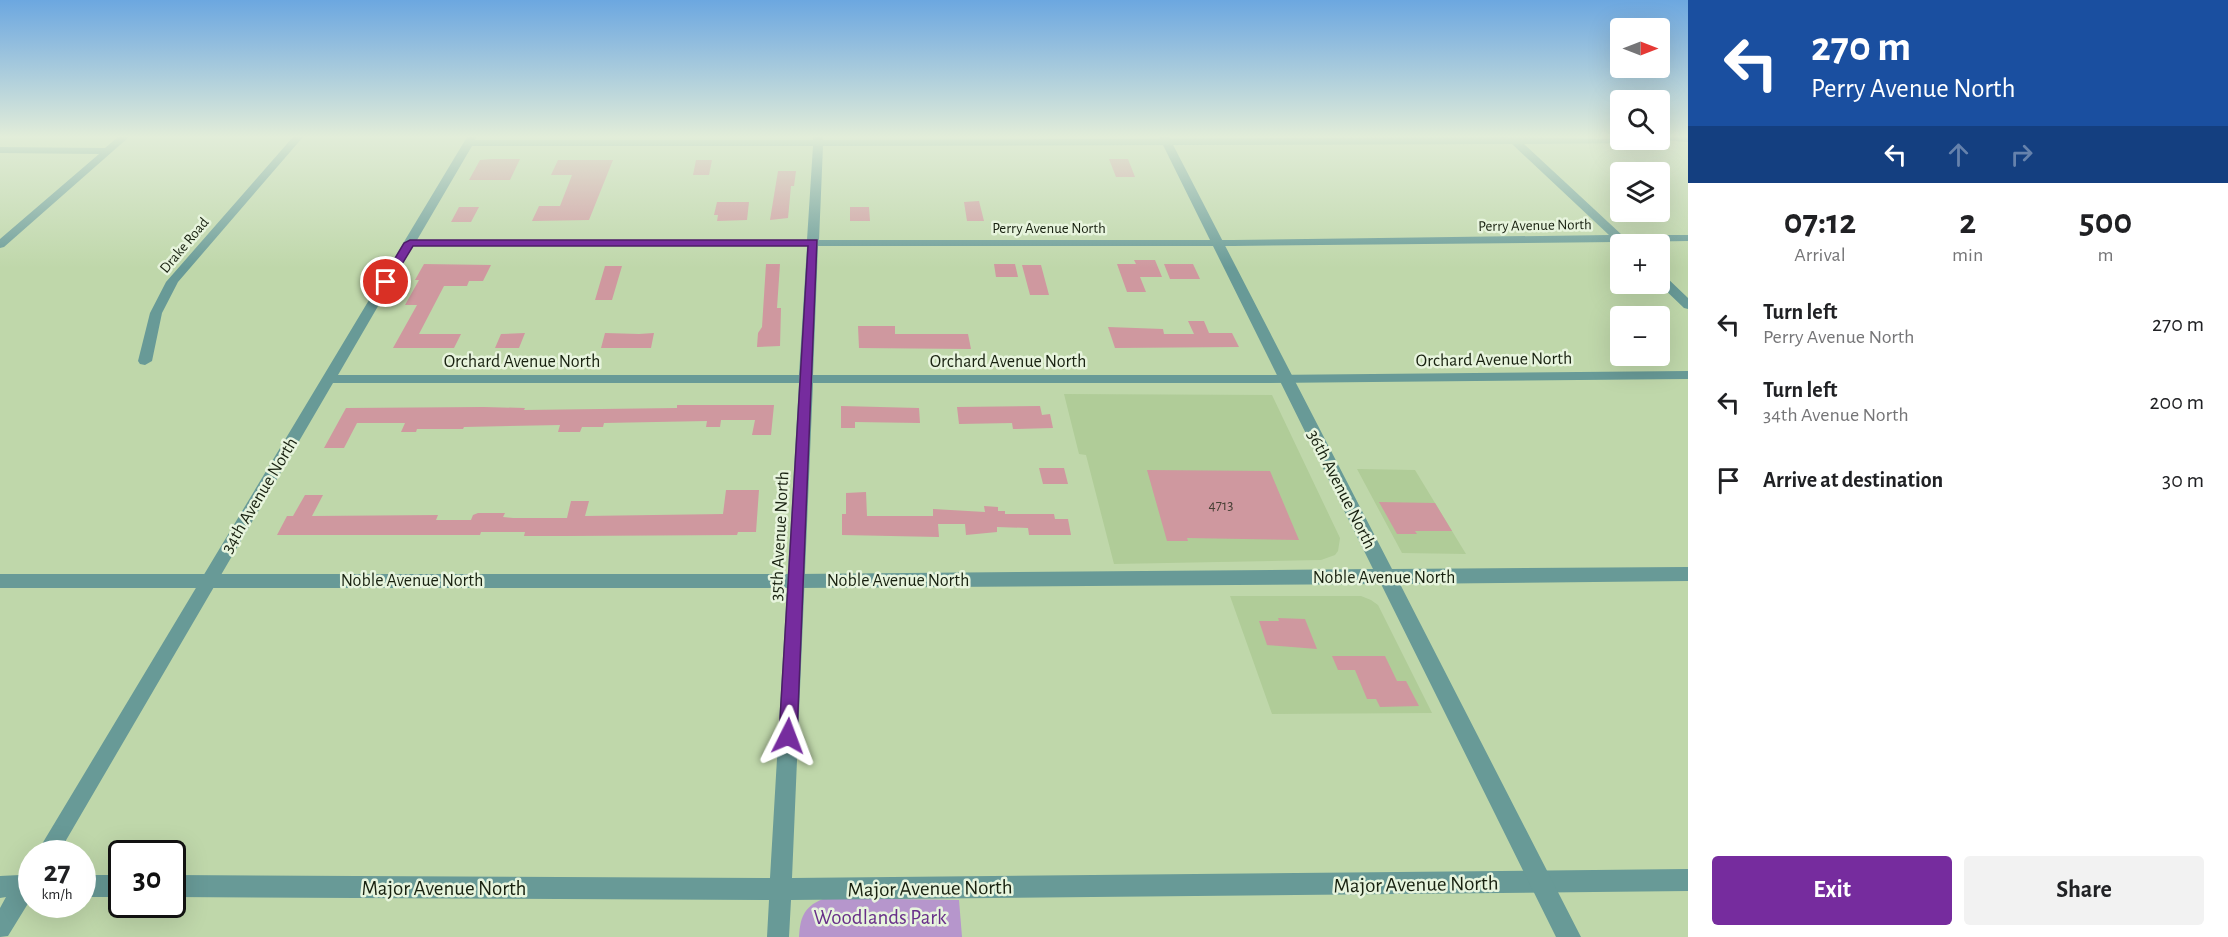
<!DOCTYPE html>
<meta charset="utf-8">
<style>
body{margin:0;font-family:"Alegreya Sans",sans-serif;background:#f2f2f2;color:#202124;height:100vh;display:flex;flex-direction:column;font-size:22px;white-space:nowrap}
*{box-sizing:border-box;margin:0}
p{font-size:20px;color:#757577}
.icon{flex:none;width:33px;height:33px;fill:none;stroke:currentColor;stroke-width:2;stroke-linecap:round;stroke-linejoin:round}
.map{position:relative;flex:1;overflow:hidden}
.details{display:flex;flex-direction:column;background:#fff;width:540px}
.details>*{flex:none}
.hud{background:#1a4fa0;color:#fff;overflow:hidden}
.needle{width:39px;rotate:90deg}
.tools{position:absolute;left:1610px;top:18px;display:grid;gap:12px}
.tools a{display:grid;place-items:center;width:60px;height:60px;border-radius:6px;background:#fff;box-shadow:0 6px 24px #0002;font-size:30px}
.speed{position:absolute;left:18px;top:840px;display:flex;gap:12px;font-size:30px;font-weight:700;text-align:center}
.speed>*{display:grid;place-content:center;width:78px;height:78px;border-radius:50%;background:#fff;box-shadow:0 6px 24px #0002;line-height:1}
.speed small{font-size:15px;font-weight:400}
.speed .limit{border:3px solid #111;border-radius:9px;background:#fff;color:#111}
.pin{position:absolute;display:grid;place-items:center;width:51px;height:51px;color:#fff;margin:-26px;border:3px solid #fff;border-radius:50%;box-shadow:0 2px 6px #0007}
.me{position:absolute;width:66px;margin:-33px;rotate:3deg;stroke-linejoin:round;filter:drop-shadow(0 0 4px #0008)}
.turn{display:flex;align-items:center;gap:21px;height:126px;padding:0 24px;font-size:27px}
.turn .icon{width:78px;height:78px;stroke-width:2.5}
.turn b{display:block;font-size:42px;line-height:51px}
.lanes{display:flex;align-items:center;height:57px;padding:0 24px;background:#0003;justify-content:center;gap:30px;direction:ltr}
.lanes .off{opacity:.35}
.eta{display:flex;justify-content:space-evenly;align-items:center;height:102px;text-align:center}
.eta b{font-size:36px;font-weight:600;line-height:42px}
.action{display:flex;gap:12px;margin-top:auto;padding:12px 24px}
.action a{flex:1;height:69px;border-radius:6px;background:#762c9e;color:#fff;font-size:24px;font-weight:600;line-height:69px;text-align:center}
.action a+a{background:#f2f2f2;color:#202124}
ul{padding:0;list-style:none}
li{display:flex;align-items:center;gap:18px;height:78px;padding:0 24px}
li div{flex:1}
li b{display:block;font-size:22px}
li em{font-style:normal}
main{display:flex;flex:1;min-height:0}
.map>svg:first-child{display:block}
</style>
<main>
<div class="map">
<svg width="1688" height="937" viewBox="0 0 1688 937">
<rect width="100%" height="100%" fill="#bfd7aa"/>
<path fill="#b0cc98" d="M1064,394L1272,395L1340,538L1338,551L1335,555L1321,560L1114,564L1086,455L1079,454Z
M1357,469L1415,470L1466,554L1402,553Z
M1230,596H1361L1371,600L1378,605L1432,713L1272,714Z"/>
<path fill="#b696cc" d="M826,898L959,900L962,937H799C800,916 805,905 826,898Z"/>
<path fill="#cf989f" d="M492,159H520L510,180H469L480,160Z
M1109,159H1128L1135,177H1116Z
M558,160H613L589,220L532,221L539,206H560L572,175H551Z
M696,160H712L709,175H693Z
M778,171H796L794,186H791L788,218L770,220Z
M979,201L984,221H967L964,202Z
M717,202H749L747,220L717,221L718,215H714Z
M459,207H479L471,222H451Z
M850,207H869L870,221H850Z
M1134,260H1155L1162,277H1140L1146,292H1127L1117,264H1136Z
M424,264L491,265L483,281H469L467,286H444L419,334H461L454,348H393L417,305H405L419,280H415Z
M766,264H780L777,308H781L780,346L757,347L758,333L762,327Z
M994,264H1015L1018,277H996Z
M1164,264H1193L1200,279H1170Z
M1022,265H1041L1049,295H1030Z
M605,266H622L612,300H595Z
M1188,321H1204L1209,333H1232L1239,347L1115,348L1108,327L1163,329L1164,334H1194Z
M858,326H895V334H968L971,349L859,348Z
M525,333L519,348H495L501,334Z
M605,333L639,334L654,333L651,348H601Z
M677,405H774L771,435H752L755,420H721L720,427H706L707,421L604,423L603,427H582L580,432H558L560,425L464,427L463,429H417L416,432H401L405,423H357L344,448H324L346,408L484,407L525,408L524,410L677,408Z
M841,406L919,408L920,423L855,422V428H841Z
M1040,406L1042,415L1050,414L1053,428L1013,429L1012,423L959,424L957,407Z
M1039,468H1064L1068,484H1043Z
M1147,470L1270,471L1299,540L1187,538L1188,541H1167Z
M726,490H759L756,532H738L737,535L566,536H524L525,532H481L480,535H277L287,516H293L305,495H323L312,516L438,515L436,520H471L473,515L478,513H505L503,517L513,518H567L571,501H589L585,516L723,514Z
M866,492L867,516H933V509L985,512L984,506L998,507V511H1005V514H1054L1055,519H1068L1071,535H1029L1028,528L997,527V532L966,535L965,524H938L939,537L842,535V514H846V493Z
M1379,502L1435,503L1452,531H1415L1417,534H1397Z
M1278,618L1305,619L1317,649L1267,645L1259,621H1279Z
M1332,656H1385L1397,681H1406L1419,706L1380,707L1376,699H1367L1355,670H1338Z"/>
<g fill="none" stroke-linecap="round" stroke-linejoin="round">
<path fill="#689a97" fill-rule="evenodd" d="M118,137H129L4,247L0,248V239L99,154L0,153V147L105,148Z
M293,137H303L178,282L162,313L152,361L145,365L140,364L138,361L150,313L166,282Z
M467,137H477L475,140H813V137H823V140L1506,137L1659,140V137H1688V142L1655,140L1650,143L1524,144L1622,235H1688V241L1628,242L1620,245L1616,242L1233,246H818L813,375H1268L1688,371V379L1268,383H813L792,878L1688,869V891L791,900L789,937H767L769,900L172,897V875L770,878L799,383H333L58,854H36ZM1512,144L1609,235L1233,240H819L823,146ZM472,146H813L807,240H417ZM413,246H807L799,375H338Z
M1659,273L1663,274L1688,298V309L1684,308L1659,284Z
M32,866V897L8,936L0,937V908L6,897L0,898V876L20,875L24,868Z
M82,875H122V897H82Z"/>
<path fill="#689a97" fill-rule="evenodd" d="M1159,137H1169L1392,569L1688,567V581L1400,584L1581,937H1556L1381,584L796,588H0V574H796L1373,569Z"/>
</g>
<linearGradient id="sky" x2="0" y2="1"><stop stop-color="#6ca7e0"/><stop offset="0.51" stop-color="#e2edd9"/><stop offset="1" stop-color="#e2edd9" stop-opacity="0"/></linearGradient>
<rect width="1688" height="268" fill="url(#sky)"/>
<path fill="#762c9e" stroke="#4d1d67" stroke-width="1.5" d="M410,240H817L797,736L794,742L788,744L782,742L779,736L808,246H413L390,284H383L381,282L404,243Z"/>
<g text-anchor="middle" stroke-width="5" stroke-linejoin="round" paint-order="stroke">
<g font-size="15" fill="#182110" stroke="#e7f4dd">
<text transform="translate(1535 225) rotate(-1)" y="5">Perry Avenue North</text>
<text x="1049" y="233">Perry Avenue North</text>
<text transform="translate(184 245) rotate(-50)" y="5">Drake Road</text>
</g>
<g font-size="15" fill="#463f34">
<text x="1221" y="510">4713</text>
</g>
<g font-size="18" fill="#182110" stroke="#e7f4dd">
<text transform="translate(1494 359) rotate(-1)" y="6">Orchard Avenue North</text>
<text x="522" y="367">Orchard Avenue North</text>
<text x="1008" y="367">Orchard Avenue North</text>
<text transform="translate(1342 489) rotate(63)" y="6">36th Avenue North</text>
<text transform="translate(259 495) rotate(-59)" y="6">34th Avenue North</text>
<text transform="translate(779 536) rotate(-87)" y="6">35th Avenue North</text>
<text x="1384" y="583">Noble Avenue North</text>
<text x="412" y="586">Noble Avenue North</text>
<text x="898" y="586">Noble Avenue North</text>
</g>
<g font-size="21" fill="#182110" stroke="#e7f4dd">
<text transform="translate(1416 884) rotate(-1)" y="7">Major Avenue North</text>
<text x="444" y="895">Major Avenue North</text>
<text transform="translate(930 888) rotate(-1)" y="7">Major Avenue North</text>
</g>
<g font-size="21" fill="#682f89" stroke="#e7f4dd">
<text x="880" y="924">Woodlands Park</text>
</g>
</g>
</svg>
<div class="tools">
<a><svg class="needle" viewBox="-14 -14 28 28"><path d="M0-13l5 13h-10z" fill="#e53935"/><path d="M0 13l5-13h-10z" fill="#757577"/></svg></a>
<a><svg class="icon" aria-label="search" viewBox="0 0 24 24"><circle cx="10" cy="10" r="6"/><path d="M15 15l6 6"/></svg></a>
<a><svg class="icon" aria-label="layers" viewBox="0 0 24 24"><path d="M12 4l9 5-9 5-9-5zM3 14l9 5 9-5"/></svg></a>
<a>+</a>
<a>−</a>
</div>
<div class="speed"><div>27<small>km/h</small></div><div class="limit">30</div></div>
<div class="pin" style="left:386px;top:282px;background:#d93025"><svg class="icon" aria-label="arrive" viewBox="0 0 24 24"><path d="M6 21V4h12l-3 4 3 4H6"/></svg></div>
<svg class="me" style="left:788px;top:736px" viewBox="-20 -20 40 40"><path d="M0-17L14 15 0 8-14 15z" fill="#762c9e" stroke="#fff" stroke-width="4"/></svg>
</div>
<section class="details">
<div class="hud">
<div class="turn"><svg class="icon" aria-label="left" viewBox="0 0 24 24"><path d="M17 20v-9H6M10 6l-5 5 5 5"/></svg><div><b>270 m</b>Perry Avenue North</div></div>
<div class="lanes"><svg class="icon" aria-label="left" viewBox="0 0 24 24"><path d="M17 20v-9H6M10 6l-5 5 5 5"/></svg><svg class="icon off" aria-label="ahead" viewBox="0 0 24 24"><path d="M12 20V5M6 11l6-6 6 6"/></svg><svg class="icon off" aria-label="right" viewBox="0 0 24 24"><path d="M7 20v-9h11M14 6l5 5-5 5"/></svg></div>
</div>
<div class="eta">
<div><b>07:12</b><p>Arrival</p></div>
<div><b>2</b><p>min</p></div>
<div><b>500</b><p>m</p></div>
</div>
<ul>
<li><svg class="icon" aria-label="left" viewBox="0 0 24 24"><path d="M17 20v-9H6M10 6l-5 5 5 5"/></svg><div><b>Turn left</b><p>Perry Avenue North</p></div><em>270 m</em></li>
<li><svg class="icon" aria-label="left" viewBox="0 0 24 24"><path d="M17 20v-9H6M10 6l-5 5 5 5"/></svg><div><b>Turn left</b><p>34th Avenue North</p></div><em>200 m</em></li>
<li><svg class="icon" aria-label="arrive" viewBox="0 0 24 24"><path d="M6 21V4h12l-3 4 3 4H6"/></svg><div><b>Arrive at destination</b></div><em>30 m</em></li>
</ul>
<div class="action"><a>Exit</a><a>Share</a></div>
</section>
</main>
